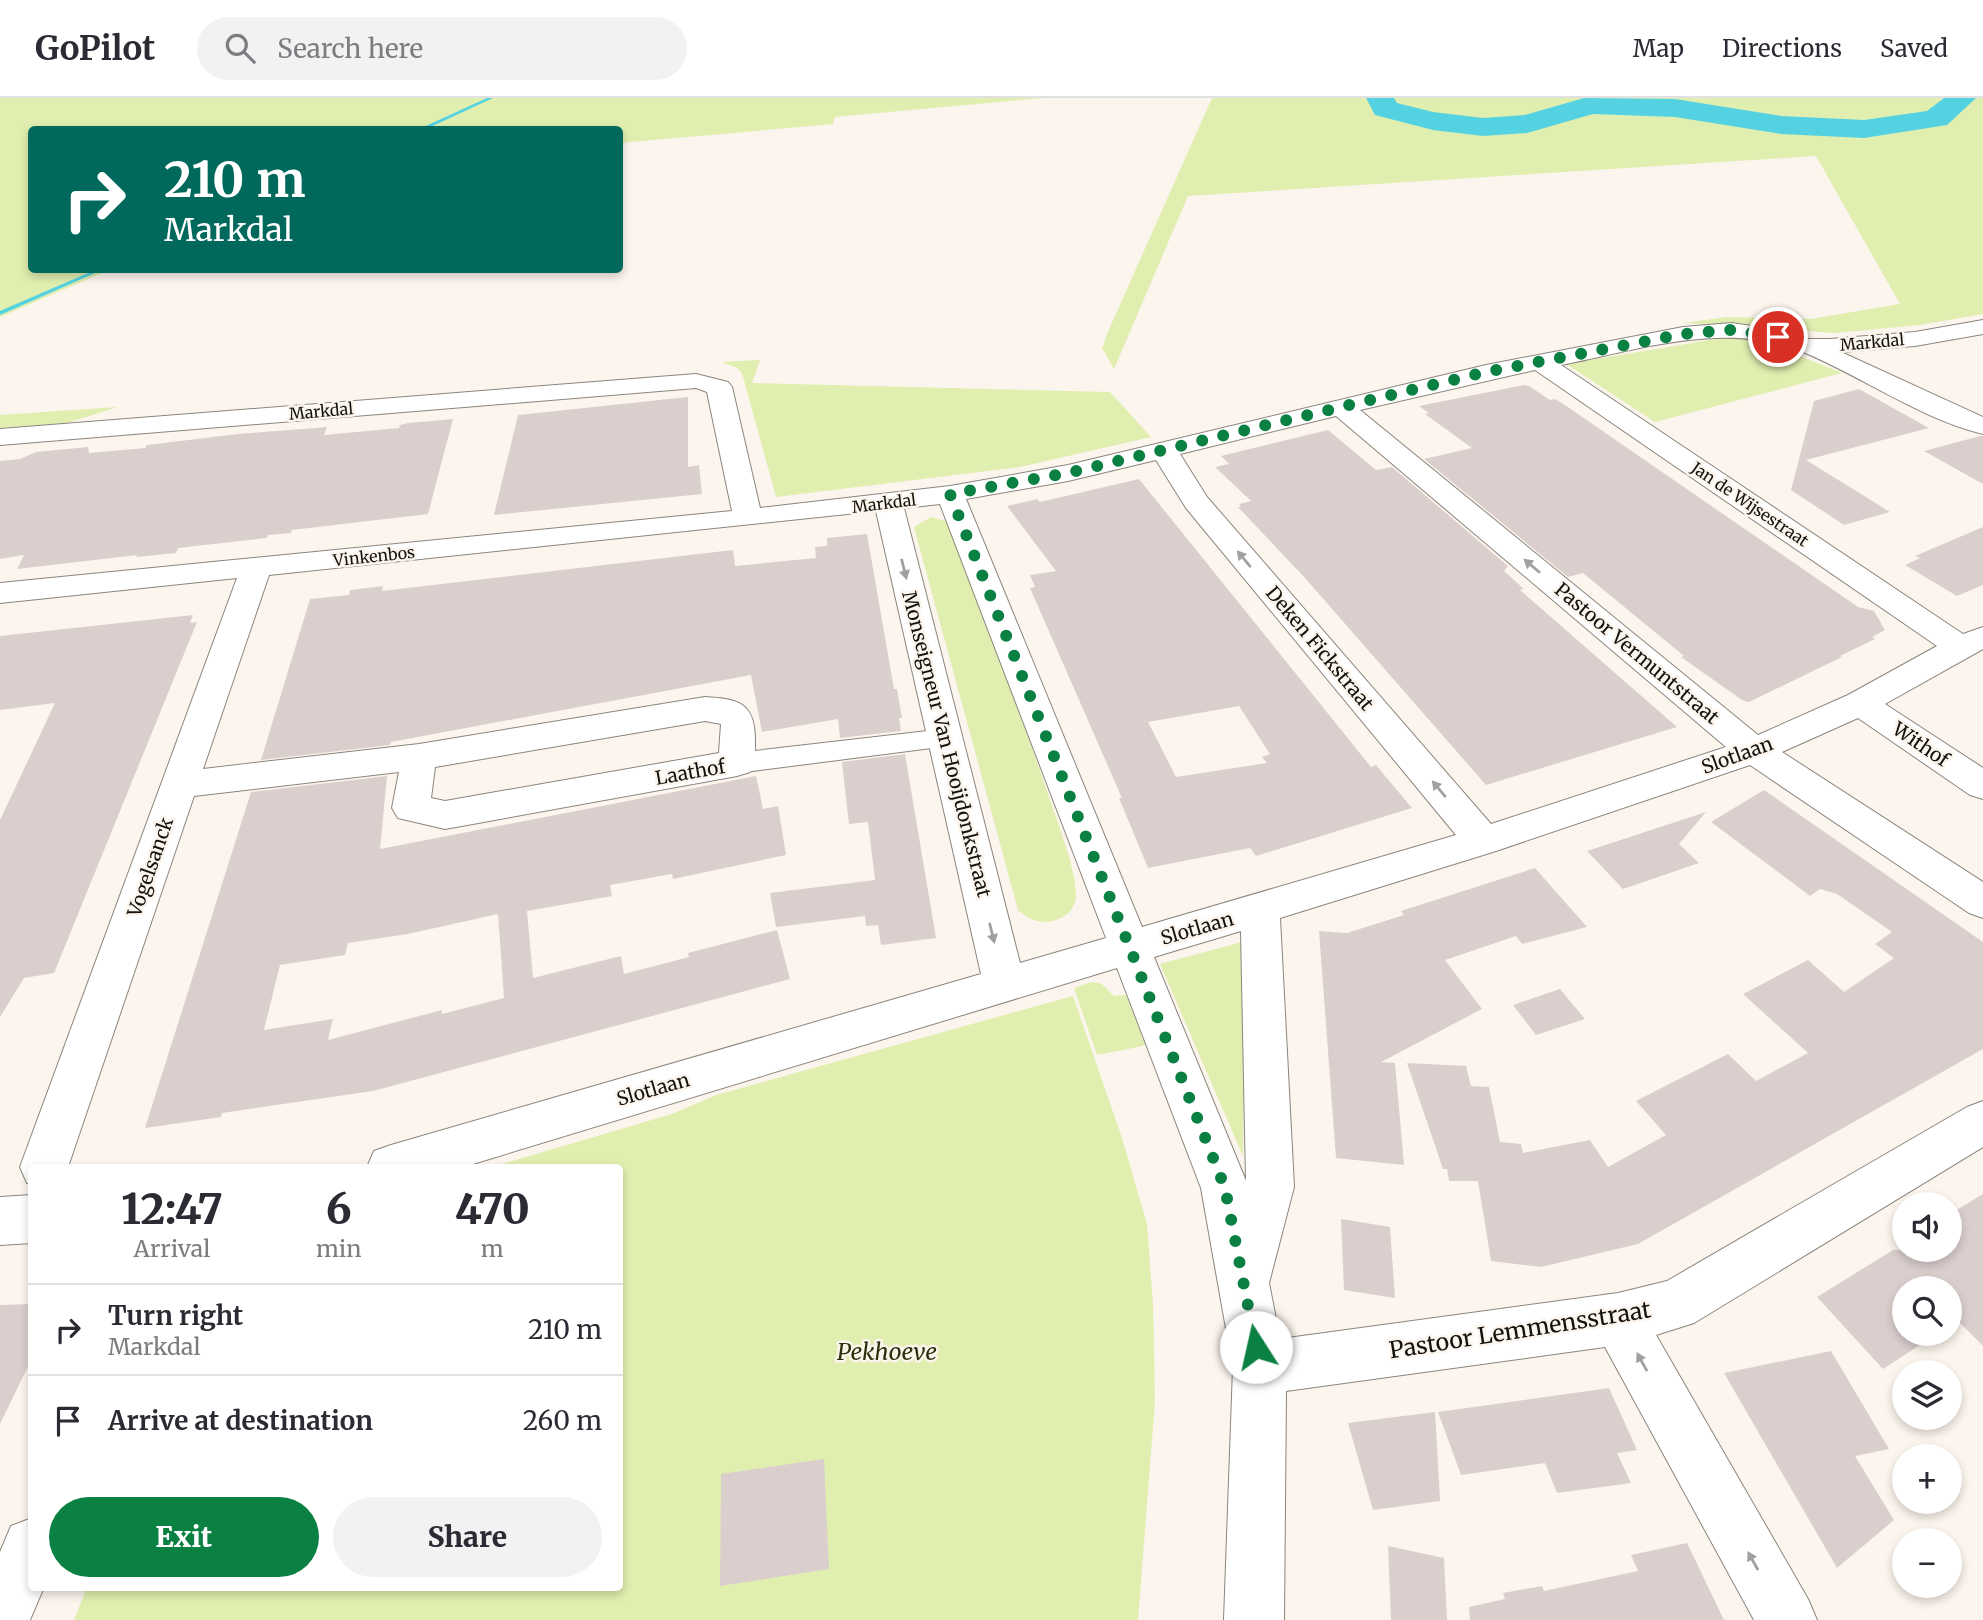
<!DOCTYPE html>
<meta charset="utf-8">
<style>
body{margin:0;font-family:Merriweather,serif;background:#f2f2f3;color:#2b2b33;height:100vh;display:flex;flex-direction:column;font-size:26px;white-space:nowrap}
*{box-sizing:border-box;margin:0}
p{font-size:23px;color:#7c7c81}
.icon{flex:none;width:38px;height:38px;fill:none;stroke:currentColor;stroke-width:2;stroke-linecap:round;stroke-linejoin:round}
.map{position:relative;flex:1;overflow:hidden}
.sheet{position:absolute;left:28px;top:1066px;width:595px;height:427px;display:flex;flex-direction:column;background:#fff;border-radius:7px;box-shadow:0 4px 10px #0003}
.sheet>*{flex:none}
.guide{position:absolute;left:28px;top:28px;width:595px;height:147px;border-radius:7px;box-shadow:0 4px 10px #0003;background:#00695c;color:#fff;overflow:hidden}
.controls{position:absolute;left:1892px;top:1094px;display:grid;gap:14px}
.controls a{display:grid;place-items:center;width:70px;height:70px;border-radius:50%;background:#fff;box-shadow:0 4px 10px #0003;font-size:35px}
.pin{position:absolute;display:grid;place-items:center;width:60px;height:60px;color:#fff;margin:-30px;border:4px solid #fff;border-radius:50%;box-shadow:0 2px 7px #0007}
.me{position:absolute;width:77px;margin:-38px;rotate:350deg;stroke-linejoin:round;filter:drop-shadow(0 0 5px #0008)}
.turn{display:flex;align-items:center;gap:24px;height:147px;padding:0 21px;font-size:32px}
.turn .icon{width:91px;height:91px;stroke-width:2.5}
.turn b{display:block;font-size:49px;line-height:60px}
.eta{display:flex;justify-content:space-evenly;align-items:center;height:119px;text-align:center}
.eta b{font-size:42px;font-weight:800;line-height:49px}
.primary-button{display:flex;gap:14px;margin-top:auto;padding:14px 21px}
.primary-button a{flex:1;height:80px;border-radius:42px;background:#0b8043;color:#fff;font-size:28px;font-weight:800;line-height:80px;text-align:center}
.primary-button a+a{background:#f2f2f3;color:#2b2b33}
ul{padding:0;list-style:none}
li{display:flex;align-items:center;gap:21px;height:91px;padding:0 21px;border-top:2px solid #e1e1e2}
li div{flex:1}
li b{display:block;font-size:26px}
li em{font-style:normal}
header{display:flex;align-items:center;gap:42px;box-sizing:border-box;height:98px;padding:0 35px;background:#fff;border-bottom:2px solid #e1e1e2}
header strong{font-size:33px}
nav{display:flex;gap:38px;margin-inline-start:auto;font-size:24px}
.search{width:490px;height:63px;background:#f2f2f3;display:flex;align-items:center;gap:18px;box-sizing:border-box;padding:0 24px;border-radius:38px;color:#7c7c81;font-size:26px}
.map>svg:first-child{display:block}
</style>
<header>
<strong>GoPilot</strong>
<div class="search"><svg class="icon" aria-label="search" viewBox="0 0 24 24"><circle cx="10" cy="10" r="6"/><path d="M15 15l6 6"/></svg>Search here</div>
<nav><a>Map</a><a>Directions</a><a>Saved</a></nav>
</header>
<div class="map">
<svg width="1983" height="1522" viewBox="0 0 1983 1522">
<rect width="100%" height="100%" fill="#fcf5ed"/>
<path fill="#e0eeaf" d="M0,0H1043L835,19L833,26L620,45V32H32V172H109L0,219Z
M1212,0H1983V216L1920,227L1836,235L1683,225L1727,219L1811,221L1900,206L1816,58L1188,98L1114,271L1102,250L1107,236Z
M1734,238L1760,242L1842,275L1655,324L1566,266Z
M760,262L752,285L1110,294L1151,339L1020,369L776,399L742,275L737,270L722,264Z
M118,309L67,325L0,330V317Z
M931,419L949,424C983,512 1015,600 1046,690C1055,719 1076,768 1076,798C1075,819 1050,829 1031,821C1027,819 1022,815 1018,812L914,429Z
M1246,843L1243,1058L1160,866Z
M1092,884L1102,886L1114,898L1126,897L1145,946L1143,948L1097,957L1074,890Z
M1073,898L1122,1040L1147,1126L1153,1206L1155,1303L1138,1522H74L87,1489H620V1069H492L672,1016L716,997Z"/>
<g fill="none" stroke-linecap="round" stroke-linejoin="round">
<path fill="#55d2e2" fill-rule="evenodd" d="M487,0H493L424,32H417Z
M95,172H102L0,217V213Z"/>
<path fill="#55d2e2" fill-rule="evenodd" d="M1366,0H1394L1397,5L1433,14L1483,20L1525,17L1584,0L1675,1L1781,18L1864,22L1927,13L1944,0H1976L1947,27L1864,40L1781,36L1675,19L1593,16L1527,35L1483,38L1433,32L1375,17Z"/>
</g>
<path fill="#dbcfce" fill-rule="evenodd" d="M1524,287L1529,288L1550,302L1555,301L1562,305L1858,509L1874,513L1885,532L1872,539L1875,541L1840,558L1842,559L1749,604L1742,602L1681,559L1684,558L1583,475L1568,479L1424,361L1472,350L1425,316L1429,315L1419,308Z
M1859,291L1929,330L1806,362L1890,414L1844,427L1791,392L1814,303Z
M688,299V369L699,367L702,396L494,417L518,317Z
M453,321L428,416L292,432L291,435L268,437L267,440L178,450L176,455L136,459L137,457L17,471L24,457L0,461V363L20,361L36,354L88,349L89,355L145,350L147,347L238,336L327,329L324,337L399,330L400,327L408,325Z
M1328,332L1376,372L1392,369L1508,468L1504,473L1524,491L1520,492L1677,629L1486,687L1305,480L1238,409H1241L1239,406L1251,403L1215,369L1229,366L1221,358Z
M1983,338V386L1924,353L1980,338Z
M1139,381L1371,669L1376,667L1412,710L1256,758L1250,750L1148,770L1119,700H1122L1030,490L1035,489L1030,477L1056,473L1007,408L1037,401L1040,404ZM1239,608L1270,656L1262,659L1267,665L1176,679L1148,624Z
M1983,429V487L1957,498L1905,467L1920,460L1915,458Z
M867,436L894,591H897L902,620H899L901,633L840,640L838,621L762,634L751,577L391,644L390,647L261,662L310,501L349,497L350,492L383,488L382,493L733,452L735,468L816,460L815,449L827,448V440Z
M193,517L190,525L197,524L54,875L24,880L0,919V722L55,605L0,612V538Z
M905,656L936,840L881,847L878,827L866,828L865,818L776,829L770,795L875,782L868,724L849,726L842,664Z
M387,678L380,751L756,678L763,711L778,708L786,757L673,781L672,776L610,787L612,798L527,813L533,880L621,858L624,876L689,859L688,855L777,832L790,881L373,993L222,1015L221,1019L145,1030L251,694ZM498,816L504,900L442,916V912L328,942L333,921L264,932L280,867L345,857L348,845L408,836Z
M1764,692L1983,844V951L1638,1146L1541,1169L1491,1163L1478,1083H1449L1447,1071H1443L1407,965L1466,968L1471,988L1489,989L1500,1044L1521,1046L1523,1055L1590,1042L1608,1069L1666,1037L1636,1003L1728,956L1756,983L1808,955L1743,896L1808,862L1844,894L1894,860L1875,846L1892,834L1837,796L1820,791L1810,798L1711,724Z
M1706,714L1679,746L1699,765L1623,791L1587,753Z
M1535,770L1587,829L1522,846L1516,838L1445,862L1482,911L1381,964L1395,965L1404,1067L1336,1060L1319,833L1347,835L1404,817L1401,813Z
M1560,891L1585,921L1536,937L1513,907Z
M1983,1096V1248L1957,1222L1950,1227V1190H1904V1236H1937L1883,1271L1817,1199L1893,1152H1950V1116Z
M1341,1121L1390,1129L1395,1200L1344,1192Z
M32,1206V1260L0,1326V1207Z
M1831,1253L1889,1351L1855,1358L1894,1422L1837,1470L1724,1275Z
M1609,1290L1637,1352L1617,1355L1631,1385L1557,1395L1545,1365L1461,1377L1438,1314Z
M1435,1314L1440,1403L1373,1412L1348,1325Z
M824,1361L829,1471L720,1488L721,1376Z
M1687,1445L1724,1522H1470L1469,1509L1505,1501L1503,1495L1542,1488L1544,1493L1638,1473L1631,1457Z
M1388,1448L1444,1460L1447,1522H1391Z"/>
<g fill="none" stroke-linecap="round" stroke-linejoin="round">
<defs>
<path id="pedestrian" d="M945,631L955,633L959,640L955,647L737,675L727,672L723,665L727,658L737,655Z"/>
<path id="minor" d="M1983,222V236L1915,248L1841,254L1983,319V336C1919,320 1863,279 1803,254C1726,222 1638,252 1561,267L1963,536L1983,529V551L1885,606L1983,670V701L1970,697L1858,620L1782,654L1983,784V820L1969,815L1750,667L1496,753L1280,820L1294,1089L1269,1185L1280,1241L1618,1195L1667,1183L1967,1009L1983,1003V1049L1694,1225L1656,1237L1808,1501L1817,1522H1754L1605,1249L1286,1293L1284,1522H1224L1233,1270L1201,1090L1117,870L463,1069H367L374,1053L391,1047L981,876L876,413L269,477L203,671L419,646L705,599C738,601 755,604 755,642C755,654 756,663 750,674L737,678L445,731L398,720L392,710L399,674L194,698L68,1069H32V1086L27,1085L20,1069L237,480L0,505V485L732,413L707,294L696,290L0,347V331L696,276L728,284L732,289L760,410L950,388L1068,367L1486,267L1683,229L1732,225L1778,232L1809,241H1830L1915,234ZM1535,272L1937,548L1848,597L1758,637L1360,312ZM1336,318L1726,649L1491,726L1207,399L1180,356ZM1156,362L1186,410L1456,737L1142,829L966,401L1068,383ZM940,406L1106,840L1020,865L904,410ZM705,623L721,626L719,655L445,703L431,700L435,669ZM1241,833L1246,1083L1154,859Z
M32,1097V1145L0,1147V1099Z
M32,1420V1489H44L30,1522H0V1454L11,1428Z"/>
</defs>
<use href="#pedestrian" stroke="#8b857d" stroke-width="2"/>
<use href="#minor" stroke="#8b857d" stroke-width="2"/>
<use href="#pedestrian" fill="#fff" fill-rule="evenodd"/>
<use href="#minor" fill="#fff" fill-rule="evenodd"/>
</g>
<defs><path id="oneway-solid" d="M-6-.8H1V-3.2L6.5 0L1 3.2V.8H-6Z" transform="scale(1.75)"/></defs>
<g fill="#a1a09f">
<use href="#oneway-solid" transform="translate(1244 461) rotate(-130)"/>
<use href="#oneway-solid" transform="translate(1532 468) rotate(-140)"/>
<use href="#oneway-solid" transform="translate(904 471) rotate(76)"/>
<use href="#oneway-solid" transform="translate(1439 691) rotate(-130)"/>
<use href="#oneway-solid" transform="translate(992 835) rotate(76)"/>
<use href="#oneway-solid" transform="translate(1642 1264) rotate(-119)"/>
<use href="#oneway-solid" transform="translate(1753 1463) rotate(-119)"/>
</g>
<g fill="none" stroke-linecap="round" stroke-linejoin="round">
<path stroke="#0b8043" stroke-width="12" stroke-dasharray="0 21.6" d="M1256,1249L1225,1090L950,396L1068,375L1486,274L1683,236L1731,232L1778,239"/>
</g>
<g text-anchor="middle" stroke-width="5" stroke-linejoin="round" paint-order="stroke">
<g font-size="16" fill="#14120f" stroke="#fcf5ed">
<text transform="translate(1872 244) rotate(-5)" y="6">Markdal</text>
<text transform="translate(321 313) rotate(-5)" y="6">Markdal</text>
<text transform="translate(884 405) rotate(-7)" y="6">Markdal</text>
<text transform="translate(1750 406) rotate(34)" y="6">Jan de Wijsestraat</text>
<text transform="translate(374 458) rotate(-6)" y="6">Vinkenbos</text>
</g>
<g font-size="19" fill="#14120f" stroke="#fcf5ed">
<text transform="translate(1320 550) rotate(50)" y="7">Deken Fickstraat</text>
<text transform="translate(1637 555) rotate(40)" y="7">Pastoor Vermuntstraat</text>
<text transform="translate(947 646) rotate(76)" y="7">Monseigneur Van Hooijdonkstraat</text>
<text transform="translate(1921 646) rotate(34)" y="7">Withof</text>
<text transform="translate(1737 657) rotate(-20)" y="7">Slotlaan</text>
<text transform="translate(690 674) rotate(-10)" y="7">Laathof</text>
<text transform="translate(150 769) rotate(-71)" y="7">Vogelsanck</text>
<text transform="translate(1197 830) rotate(-16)" y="7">Slotlaan</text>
<text transform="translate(653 991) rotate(-16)" y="7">Slotlaan</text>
</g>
<g font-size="23" fill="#14120f" stroke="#fcf5ed">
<text transform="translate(1520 1232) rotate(-9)" y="8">Pastoor Lemmensstraat</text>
</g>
<g font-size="23" font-style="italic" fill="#29300b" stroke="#fcf5ed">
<text x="887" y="1262">Pekhoeve</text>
</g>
</g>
</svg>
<div class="controls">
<a><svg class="icon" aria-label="sound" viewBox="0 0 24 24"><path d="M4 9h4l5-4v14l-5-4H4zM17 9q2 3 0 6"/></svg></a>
<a><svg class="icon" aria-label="search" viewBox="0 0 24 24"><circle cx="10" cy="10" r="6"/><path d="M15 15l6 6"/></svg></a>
<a><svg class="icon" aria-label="layers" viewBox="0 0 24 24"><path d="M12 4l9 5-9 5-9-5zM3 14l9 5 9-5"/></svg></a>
<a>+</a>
<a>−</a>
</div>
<div class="pin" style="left:1778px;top:239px;background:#d93025"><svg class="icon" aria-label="arrive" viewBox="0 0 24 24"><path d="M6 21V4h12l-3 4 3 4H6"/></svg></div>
<svg class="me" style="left:1256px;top:1249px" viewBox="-20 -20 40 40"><circle r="19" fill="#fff"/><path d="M0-13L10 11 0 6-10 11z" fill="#0b8043"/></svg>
<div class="guide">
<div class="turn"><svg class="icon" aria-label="right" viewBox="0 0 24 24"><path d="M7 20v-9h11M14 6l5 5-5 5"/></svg><div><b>210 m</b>Markdal</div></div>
</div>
<section class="sheet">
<div class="eta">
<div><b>12:47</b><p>Arrival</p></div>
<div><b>6</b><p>min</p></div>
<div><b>470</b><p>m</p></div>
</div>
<ul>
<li><svg class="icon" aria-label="right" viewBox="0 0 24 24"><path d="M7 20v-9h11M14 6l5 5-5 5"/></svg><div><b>Turn right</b><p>Markdal</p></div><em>210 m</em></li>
<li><svg class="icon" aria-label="arrive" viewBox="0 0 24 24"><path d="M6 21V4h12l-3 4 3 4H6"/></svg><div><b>Arrive at destination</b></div><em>260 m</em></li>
</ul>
<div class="primary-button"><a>Exit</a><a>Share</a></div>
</section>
</div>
